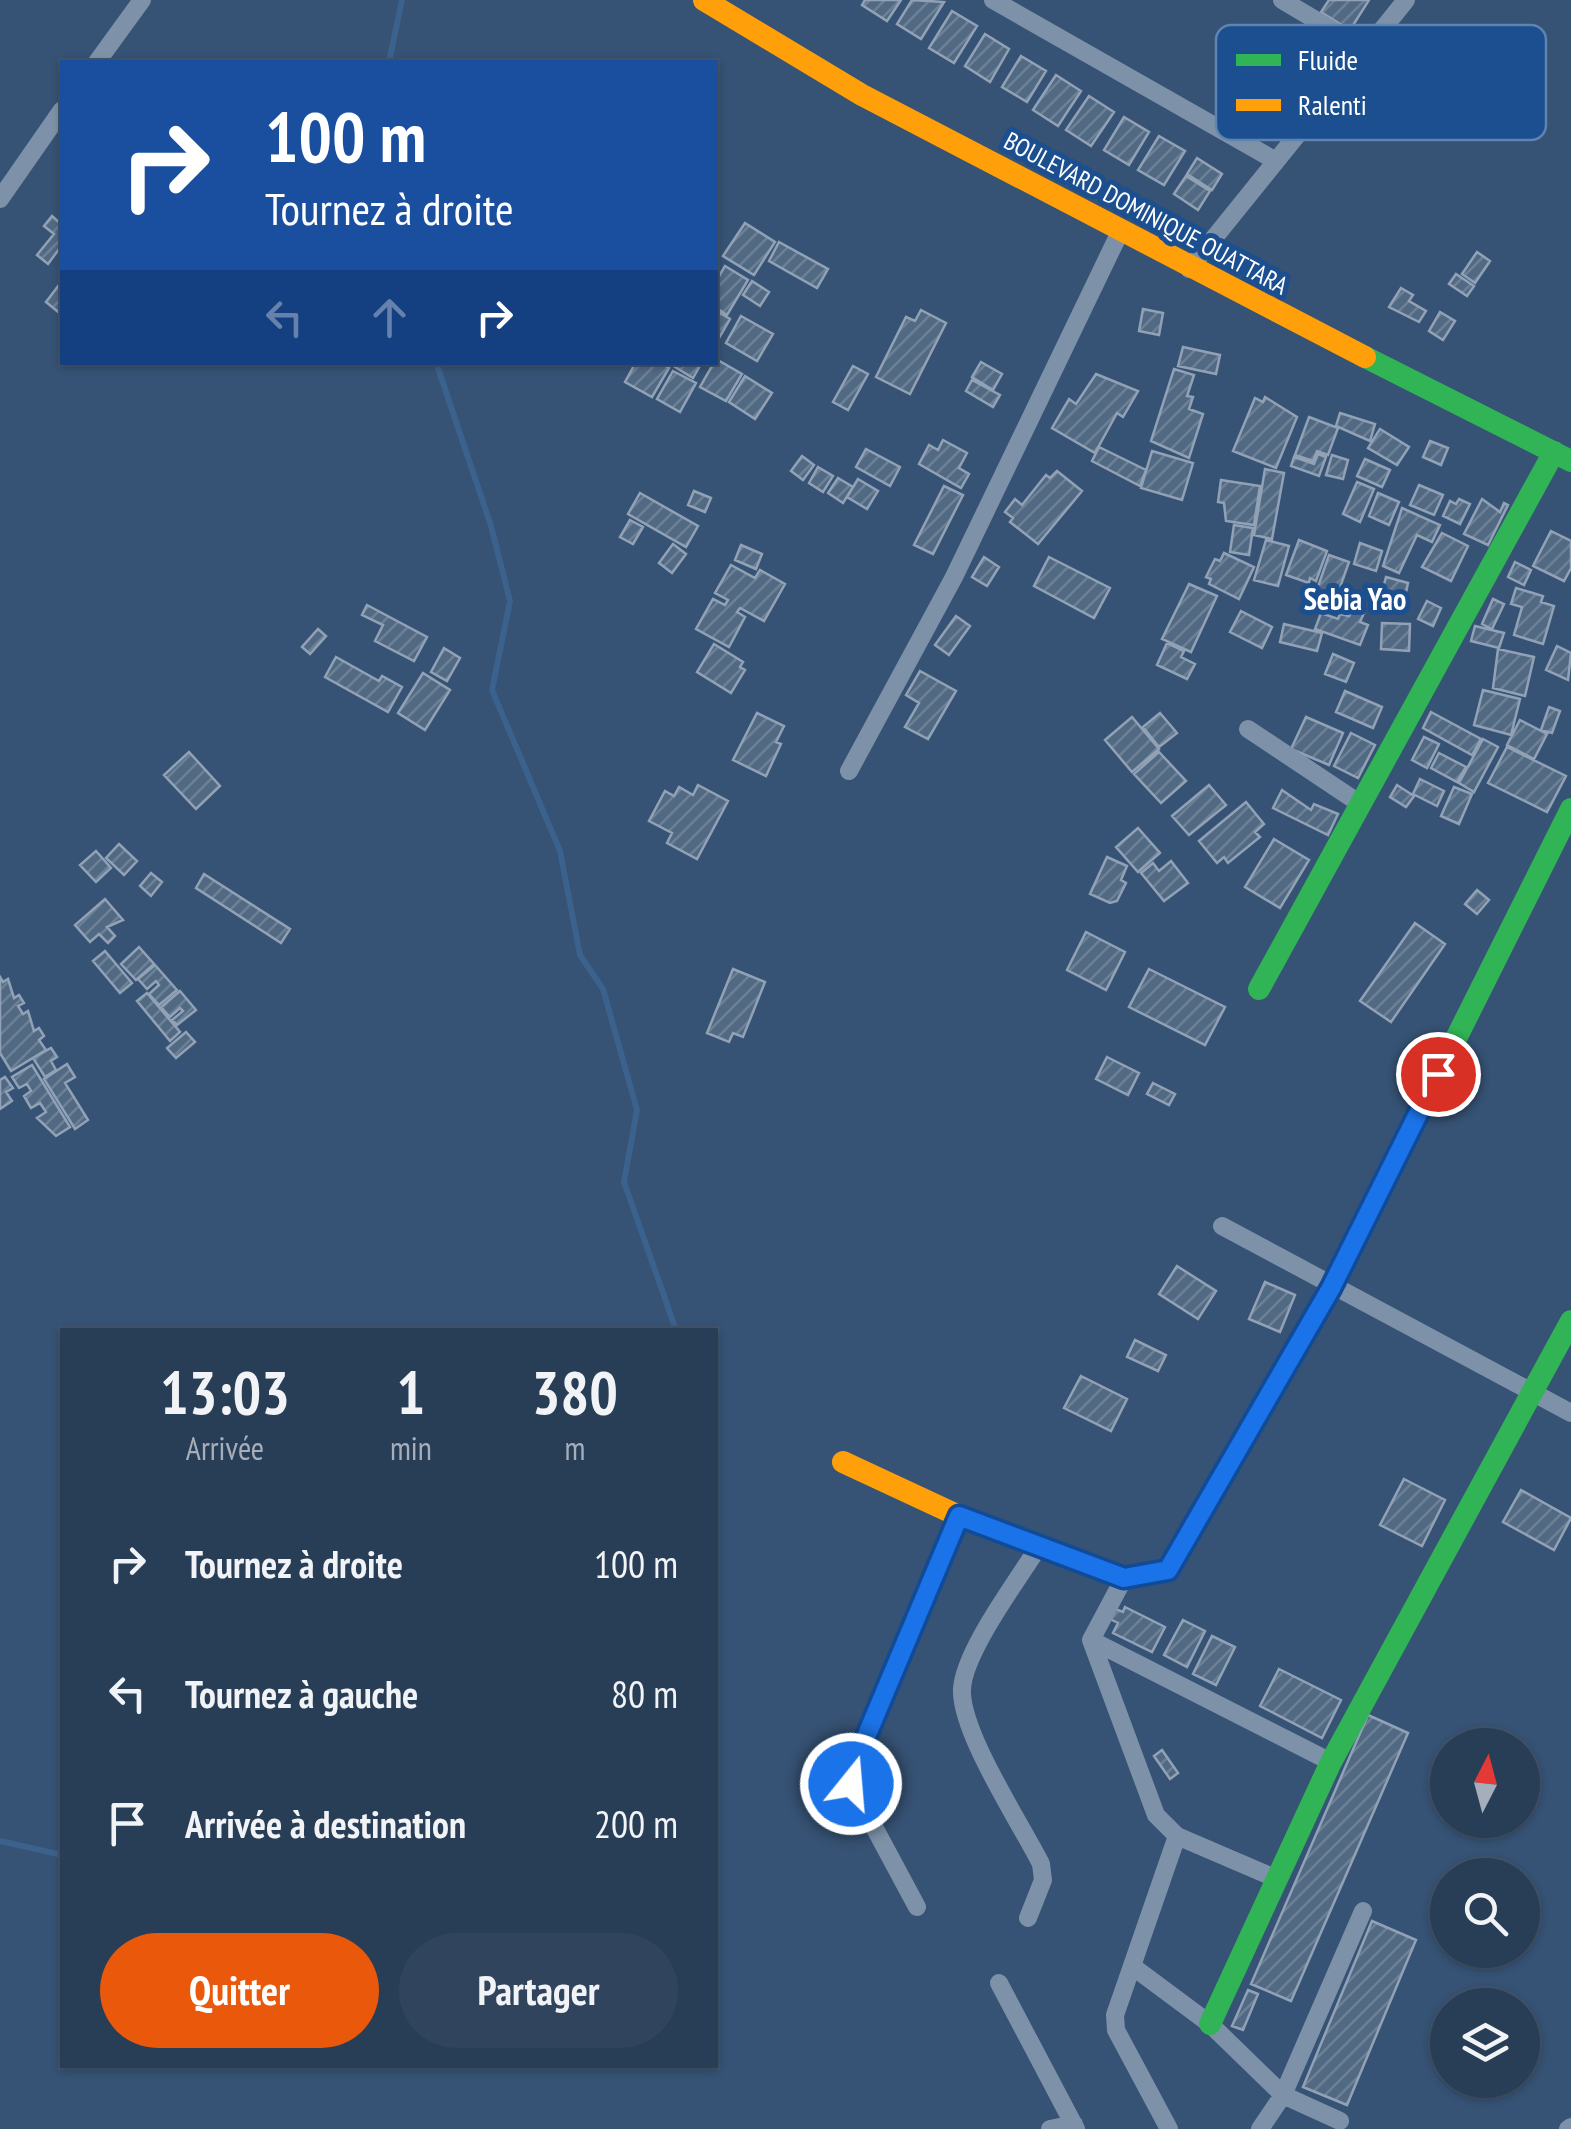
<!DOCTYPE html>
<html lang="fr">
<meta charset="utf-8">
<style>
body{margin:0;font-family:"PT Sans Narrow",sans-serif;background:#30455d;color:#f1f3f6;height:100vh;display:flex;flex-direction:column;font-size:38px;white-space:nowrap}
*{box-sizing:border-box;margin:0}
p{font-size:32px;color:#a5aeba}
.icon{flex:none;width:55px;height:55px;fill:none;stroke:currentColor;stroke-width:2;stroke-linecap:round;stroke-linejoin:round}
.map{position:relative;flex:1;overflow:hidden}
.sheet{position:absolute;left:60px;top:1328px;width:658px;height:740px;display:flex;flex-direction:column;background:#283e57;border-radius:0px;box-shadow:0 2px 8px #0004,0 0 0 2px #44576d}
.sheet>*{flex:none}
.guide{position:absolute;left:60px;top:60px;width:658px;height:305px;border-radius:0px;box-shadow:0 2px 8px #0004,0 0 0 2px #44576d;background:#1a4fa0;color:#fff;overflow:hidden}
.needle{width:65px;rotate:6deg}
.controls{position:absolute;left:1430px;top:1728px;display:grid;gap:20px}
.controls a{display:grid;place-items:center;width:110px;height:110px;border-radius:50%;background:#283e57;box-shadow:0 2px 8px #0004,0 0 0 2px #44576d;font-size:50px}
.pin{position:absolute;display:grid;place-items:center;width:85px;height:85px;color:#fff;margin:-42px;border:5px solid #fff;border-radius:50%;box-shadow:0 2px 10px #0007}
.me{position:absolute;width:110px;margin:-55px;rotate:17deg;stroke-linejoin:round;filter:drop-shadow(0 0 8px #0008)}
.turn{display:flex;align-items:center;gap:35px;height:210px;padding:0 40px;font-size:45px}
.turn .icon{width:130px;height:130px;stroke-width:2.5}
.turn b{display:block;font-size:70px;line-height:85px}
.lanes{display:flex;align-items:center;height:95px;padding:0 40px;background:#0003;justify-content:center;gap:50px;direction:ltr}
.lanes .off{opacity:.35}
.eta{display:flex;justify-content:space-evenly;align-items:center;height:170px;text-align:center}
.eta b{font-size:60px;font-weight:700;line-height:70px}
.button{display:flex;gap:20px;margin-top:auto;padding:20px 40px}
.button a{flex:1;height:115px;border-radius:60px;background:#ea580c;color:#fff;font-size:40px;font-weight:700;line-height:115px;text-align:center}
.button a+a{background:#30455d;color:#f1f3f6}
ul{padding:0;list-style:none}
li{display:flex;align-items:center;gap:30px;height:130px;padding:0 40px}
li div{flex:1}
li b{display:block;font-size:38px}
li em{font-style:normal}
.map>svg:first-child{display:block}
</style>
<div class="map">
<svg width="1571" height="2129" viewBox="0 0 1571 2129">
<defs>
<pattern id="building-hatch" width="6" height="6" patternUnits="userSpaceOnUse" patternTransform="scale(2.5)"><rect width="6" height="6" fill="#526984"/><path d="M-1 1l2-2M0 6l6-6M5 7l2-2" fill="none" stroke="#6c8096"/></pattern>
</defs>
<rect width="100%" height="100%" fill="#365274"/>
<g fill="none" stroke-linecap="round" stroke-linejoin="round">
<path stroke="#3b618d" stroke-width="6" d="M389,62L402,0
M436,362L491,526L510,601L492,690L560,851L580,955L603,989L637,1110L624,1182L676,1330
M0,1841L62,1855"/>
</g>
<path fill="url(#building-hatch)" stroke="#92a2b6" stroke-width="2.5" d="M865,0H901L887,21L862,5Z
M912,0L944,2L921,39L897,24Z
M1329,0H1369L1350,30L1321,12Z
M952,11L977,26L954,63L929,48Z
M985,34L1009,49L990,82L965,66Z
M1021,56L1046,71L1027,102L1002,87Z
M1056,75L1081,91L1058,126L1033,110Z
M1089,96L1114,112L1091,146L1066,130Z
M1124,117L1149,132L1129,165L1104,150Z
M1159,136L1185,151L1164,185L1138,170Z
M1197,158L1222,174L1212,190L1187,174Z
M1186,176L1210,191L1198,210L1174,194Z
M52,216L62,225V245L48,264L37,255L54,234L44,226Z
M745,223L775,242L754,275L723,256Z
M779,242L828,269L817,288L769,261Z
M1477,252L1490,261L1475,283L1462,274Z
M725,266L748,280L727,315L715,307V283Z
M1456,274L1474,286L1467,296L1449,284Z
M62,281V315L46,302Z
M752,281L769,292L760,306L743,295Z
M1401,288L1413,295L1409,301L1426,311L1419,322L1389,307Z
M1143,309L1163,313L1159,335L1139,331Z
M715,310L730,319L715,345Z
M921,310L946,323L910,394L876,377L906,317L915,321Z
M1440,312L1455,321L1443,340L1429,331Z
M741,316L773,334L757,361L726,343Z
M1183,347L1220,355L1216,374L1178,366Z
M716,359L742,374L726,401L700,387Z
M636,362H659L669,368L652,397L625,382Z
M667,362H702L693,378Z
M981,362L1002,374L993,390L972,377Z
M853,366L868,374L848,410L833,402Z
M1174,369L1194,375L1187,396L1193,397L1189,409L1203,414L1189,458L1151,441Z
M673,371L696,383L680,412L657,399Z
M1096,374L1138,391L1123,417L1117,413L1095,453L1052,428L1069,399L1076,404Z
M745,376L772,393L755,419L729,402Z
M972,380L1000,395L993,407L966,391Z
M1265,397L1297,417L1276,468L1233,451L1255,398L1263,402Z
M1340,413L1375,424L1370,441L1336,426Z
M1309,417L1338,428L1328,455L1317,451L1313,461L1295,455Z
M1380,429L1409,447L1397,465L1368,448Z
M943,440L967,453L959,468L969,474L961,488L919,464L929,445L938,450Z
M1430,441L1448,448L1441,465L1423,457Z
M1099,447L1146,470L1140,486L1092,461Z
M866,449L900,467L890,486L856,467Z
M1152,451L1193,463L1182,500L1141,488Z
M1318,454L1326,457L1319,476L1291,466L1294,457L1314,464Z
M1332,455L1348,460L1343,479L1326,475Z
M802,456L814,465L803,480L791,471Z
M1365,459L1390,470L1382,487L1357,476Z
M818,467L833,476L823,492L809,483Z
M1265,469L1284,473L1272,539L1254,535Z
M1057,471L1082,491L1038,544L1010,522L1013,518L1005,512L1015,499L1022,505L1046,475L1050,478Z
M838,478L853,487L843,503L828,493Z
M858,479L878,491L867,509L847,497Z
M1221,480L1260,486L1254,525L1226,521L1224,503L1218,502Z
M1357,482L1374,489L1360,522L1343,514Z
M1419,485L1443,495L1434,515L1410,505Z
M944,486L963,495L933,554L914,545Z
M694,491L711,498L705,512L688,505Z
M640,493L698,526L686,547L628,514Z
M1378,493L1399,502L1389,525L1369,516Z
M1459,499L1470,504L1460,524L1443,516L1450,501L1456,504Z
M1482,499L1500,512L1504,503L1508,505L1488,545L1464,534Z
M1402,508L1440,525L1432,542L1417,535L1399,573L1383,566Z
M630,520L643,527L633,544L620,537Z
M1234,525L1253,528L1249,555L1230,552Z
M1551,531L1571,541V568L1564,581L1533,566Z
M1442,533L1468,546L1451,581L1422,567Z
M1266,540L1289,546L1278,586L1254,580Z
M1299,540L1327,551L1316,581L1310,578L1309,583L1286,575Z
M1360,543L1382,551L1376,571L1354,564Z
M673,544L686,554L672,573L659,563Z
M741,545L762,554L756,569L735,560Z
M1224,553L1254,567L1239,599L1209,584L1211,579L1206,577L1215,559L1220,561Z
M1329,555L1349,562L1332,610L1312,604Z
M984,557L999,567L987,586L972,577Z
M1049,557L1110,588L1094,618L1034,586Z
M1515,562L1531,570L1524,585L1508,577Z
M731,565L755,578L760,570L785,584L764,621L740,608L737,612L745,617L729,647L696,629L713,599L725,605L728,600L715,593Z
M1386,577L1408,583L1405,597L1382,592Z
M1189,584L1217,596L1191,652L1162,639Z
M1516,588L1543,596L1541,602L1554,606L1543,644L1514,635L1522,607L1511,604Z
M1493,599L1504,604L1492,629L1482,624Z
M1427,601L1441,608L1433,626L1418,619Z
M367,605L427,637L414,661L375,641L383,625L362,615Z
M1351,608L1364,613L1360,622L1368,625L1360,645L1315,629L1321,613L1338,619L1340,614L1349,616Z
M1241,611L1272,627L1262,648L1230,632Z
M956,616L970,626L949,655L935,645Z
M1382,623L1410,624L1409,651L1381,649Z
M1284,624L1322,633L1317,651L1280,642Z
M1475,626L1504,633L1499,648L1471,641Z
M318,629L326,636L310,654L302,647Z
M1167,643L1184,651L1181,657L1195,664L1187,679L1157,665Z
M714,644L743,662L740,667L745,670L731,693L697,672Z
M1557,646L1571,653L1568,680L1546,670Z
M444,648L460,658L447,681L431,672Z
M1498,649L1534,657L1525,696L1493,688Z
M1333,654L1354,663L1346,682L1325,674Z
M336,657L379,681L382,676L402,687L388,712L325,677Z
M920,671L956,691L928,739L905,727L919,703L906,695Z
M423,673L450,690L425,730L398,713Z
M1483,690L1520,699L1511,735L1474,725Z
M1345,691L1382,707L1373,728L1336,712Z
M1549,707L1560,711L1552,733L1541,730Z
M1431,712L1481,739L1472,755L1423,728Z
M757,713L784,726L776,742L781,744L766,776L733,760Z
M1160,713L1177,733L1159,747L1143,727Z
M1132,717L1159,749L1132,772L1105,740Z
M1306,717L1343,733L1329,765L1291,749Z
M1520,720L1547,734L1534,759L1507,745Z
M1351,733L1375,745L1358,778L1334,766Z
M1424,737L1439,744L1427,768L1412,760Z
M1483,739L1498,747L1474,792L1459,783Z
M1507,747L1566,776L1547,812L1488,783Z
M189,752L220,786L196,809L164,775Z
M1159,752L1186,781L1161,803L1134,774Z
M1439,753L1466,767L1457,782L1431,768Z
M1420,779L1444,791L1437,806L1413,794Z
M698,785L728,801L697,859L667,843L672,833L649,821L665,791L674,796L679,787L693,795Z
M1209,785L1226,805L1189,835L1172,816Z
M1397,785L1414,796L1406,807L1390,797Z
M1454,787L1472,794L1459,824L1441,816Z
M1282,790L1311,810L1314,804L1338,814L1328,835L1273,808Z
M1246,802L1264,824L1255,832L1260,837L1228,863L1224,857L1217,863L1199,841Z
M1138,828L1160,853L1138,872L1116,847Z
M1274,839L1309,860L1280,908L1245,887Z
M119,844L137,861L124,875L106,858Z
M96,851L111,868L96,882L80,865Z
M1107,857L1127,866L1121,880L1126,883L1117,901L1110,903L1090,894Z
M1171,861L1188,883L1164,901L1141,873L1153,863L1159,871Z
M151,873L162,882L151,896L140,886Z
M204,874L290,929L281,943L196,888Z
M1477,890L1489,900L1477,914L1465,904Z
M105,899L123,920L107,927L115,936L108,943L99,934L90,942L75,925Z
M1415,923L1445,944L1391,1022L1360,1001Z
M1086,932L1125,952L1106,990L1067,970Z
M139,947L154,964L136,980L121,964Z
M105,951L132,983L120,993L93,961Z
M155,965L177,990L159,1005L149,994L159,985L156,981L147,989L138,979Z
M733,969L765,982L743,1037L733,1033L729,1042L707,1033Z
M1149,969L1225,1007L1205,1045L1129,1007Z
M0,977L3,982L8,979L14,998L19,995L24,1003L18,1006L23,1014L28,1011L34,1031L39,1028L44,1036L39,1040L46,1050L11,1071L0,1053Z
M180,991L196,1010L177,1025L172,1020L183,1011L180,1008L170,1017L161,1007Z
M147,993L180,1032L170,1041L137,1001Z
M186,1032L195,1042L176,1058L167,1048Z
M51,1048L57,1057L51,1061L56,1070L45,1077L33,1058Z
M1107,1057L1139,1073L1128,1095L1096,1079Z
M67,1064L75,1077L65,1083L88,1120L75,1129L44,1079Z
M32,1065L70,1127L56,1136L37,1118L46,1112L40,1103L31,1108L24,1096L31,1091L27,1084L19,1088L12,1077Z
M5,1077L13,1088L6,1092L12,1101L0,1109V1080Z
M1153,1083L1175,1094L1169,1105L1147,1094Z
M1177,1266L1216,1291L1198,1319L1159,1294Z
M1265,1282L1295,1295L1280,1332L1249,1319Z
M1135,1340L1166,1355L1158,1371L1127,1357Z
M1081,1376L1127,1399L1111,1431L1064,1408Z
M1404,1479L1445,1500L1422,1546L1380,1525Z
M1521,1490L1571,1518L1554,1550L1503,1522Z
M1125,1607L1165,1627L1152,1652L1113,1633L1118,1623L1108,1618L1113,1608L1123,1612Z
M1183,1620L1205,1631L1187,1667L1164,1655Z
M1212,1636L1235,1647L1216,1685L1193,1674Z
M1279,1669L1341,1700L1322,1738L1260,1706Z
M1368,1715L1408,1733L1291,2001L1251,1984Z
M1162,1750L1178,1773L1170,1779L1154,1756Z
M1372,1921L1416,1940L1347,2105L1303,2087Z
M1248,1990L1258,1994L1243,2030L1232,2026Z"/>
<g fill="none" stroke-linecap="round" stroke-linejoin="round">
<path stroke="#7d92a8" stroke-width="18" d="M993,0L1276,161
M1282,0L1366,50
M97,62L142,0
M0,199L62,110
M1189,269L1406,0
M1248,729L1359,803
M849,771L954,577L1120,232
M1222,1226L1571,1413
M1124,1578L1091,1640L1156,1815L1177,1836L1275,1878
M1091,1640L1331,1762
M917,1907L851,1784L855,1763L959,1516
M1028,1918L1043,1880L1041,1864C1020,1822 960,1732 962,1689C964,1651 1018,1580 1039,1546
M1132,1966L1210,2024L1283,2095L1340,2121
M999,1983L1076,2129
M1050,2129L1074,2124
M1169,2129L1116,2030L1115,2015L1177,1836
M1260,2129L1283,2095L1363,1911
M1568,2129L1571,2127"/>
<path stroke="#30b455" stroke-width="22" d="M1365,357L1571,461
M1259,989L1554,452
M1263,1406L1331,1288L1571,809
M1210,2024L1331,1762L1571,1321"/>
<path stroke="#ff9f0a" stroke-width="22" d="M704,0L862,95L1365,357
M843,1462L959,1516L1124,1578L1168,1570L1263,1406"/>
</g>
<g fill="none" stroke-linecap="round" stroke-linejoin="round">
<defs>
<path id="route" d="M851,1784L855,1763L959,1516L1124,1578L1168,1570L1331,1288L1438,1074"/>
</defs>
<use href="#route" stroke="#114b97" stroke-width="25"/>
<use href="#route" stroke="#1a73e8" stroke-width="18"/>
</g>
<g text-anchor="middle" stroke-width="10" stroke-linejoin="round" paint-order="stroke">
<g font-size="25" fill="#fff" stroke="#1b4f8f">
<text transform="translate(1146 213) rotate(28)" y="9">BOULEVARD DOMINIQUE OUATTARA</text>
</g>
<g font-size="30" font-weight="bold" fill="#fff" stroke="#1b4f8f">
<text x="1355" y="610">Sebia Yao</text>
</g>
</g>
<rect x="1216" y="25" width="330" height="115" rx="15" fill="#1b4f8f" stroke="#5f84b1" stroke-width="2.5"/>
<rect x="1236" y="54" width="45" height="12" fill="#30b455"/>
<rect x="1236" y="99" width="45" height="12" fill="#ff9f0a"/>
<g font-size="28" fill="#fff">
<text x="1298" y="70">Fluide</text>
<text x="1298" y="115">Ralenti</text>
</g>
</svg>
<div class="controls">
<a><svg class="needle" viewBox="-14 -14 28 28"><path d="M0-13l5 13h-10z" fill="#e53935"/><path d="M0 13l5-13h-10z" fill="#a5aeba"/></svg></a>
<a><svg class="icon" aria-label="search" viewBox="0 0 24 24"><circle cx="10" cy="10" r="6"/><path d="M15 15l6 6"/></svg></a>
<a><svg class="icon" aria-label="layers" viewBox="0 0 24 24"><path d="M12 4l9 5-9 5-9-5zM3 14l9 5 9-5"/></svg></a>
</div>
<div class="pin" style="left:1438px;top:1074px;background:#d93025"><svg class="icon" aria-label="arrive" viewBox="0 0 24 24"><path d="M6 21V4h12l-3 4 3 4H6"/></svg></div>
<svg class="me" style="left:851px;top:1784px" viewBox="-20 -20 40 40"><circle r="17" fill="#1a73e8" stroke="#fff" stroke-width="3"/><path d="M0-11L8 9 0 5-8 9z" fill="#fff"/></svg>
<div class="guide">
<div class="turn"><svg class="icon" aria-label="right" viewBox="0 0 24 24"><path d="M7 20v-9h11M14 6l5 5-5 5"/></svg><div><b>100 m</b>Tournez à droite</div></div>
<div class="lanes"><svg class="icon off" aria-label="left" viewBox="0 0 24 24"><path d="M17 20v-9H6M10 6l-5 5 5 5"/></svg><svg class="icon off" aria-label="ahead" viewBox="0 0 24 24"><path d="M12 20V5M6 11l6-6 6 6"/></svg><svg class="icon" aria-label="right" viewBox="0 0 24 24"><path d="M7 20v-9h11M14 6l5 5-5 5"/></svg></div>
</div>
<section class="sheet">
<div class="eta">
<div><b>13:03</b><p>Arrivée</p></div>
<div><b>1</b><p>min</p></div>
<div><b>380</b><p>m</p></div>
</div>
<ul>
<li><svg class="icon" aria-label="right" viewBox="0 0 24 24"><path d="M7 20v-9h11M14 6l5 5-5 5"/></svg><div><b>Tournez à droite</b></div><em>100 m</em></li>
<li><svg class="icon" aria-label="left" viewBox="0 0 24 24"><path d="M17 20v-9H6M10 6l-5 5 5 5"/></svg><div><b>Tournez à gauche</b></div><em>80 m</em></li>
<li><svg class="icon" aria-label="arrive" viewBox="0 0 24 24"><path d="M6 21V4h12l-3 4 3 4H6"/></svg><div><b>Arrivée à destination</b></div><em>200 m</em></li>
</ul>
<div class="button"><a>Quitter</a><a>Partager</a></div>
</section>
</div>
